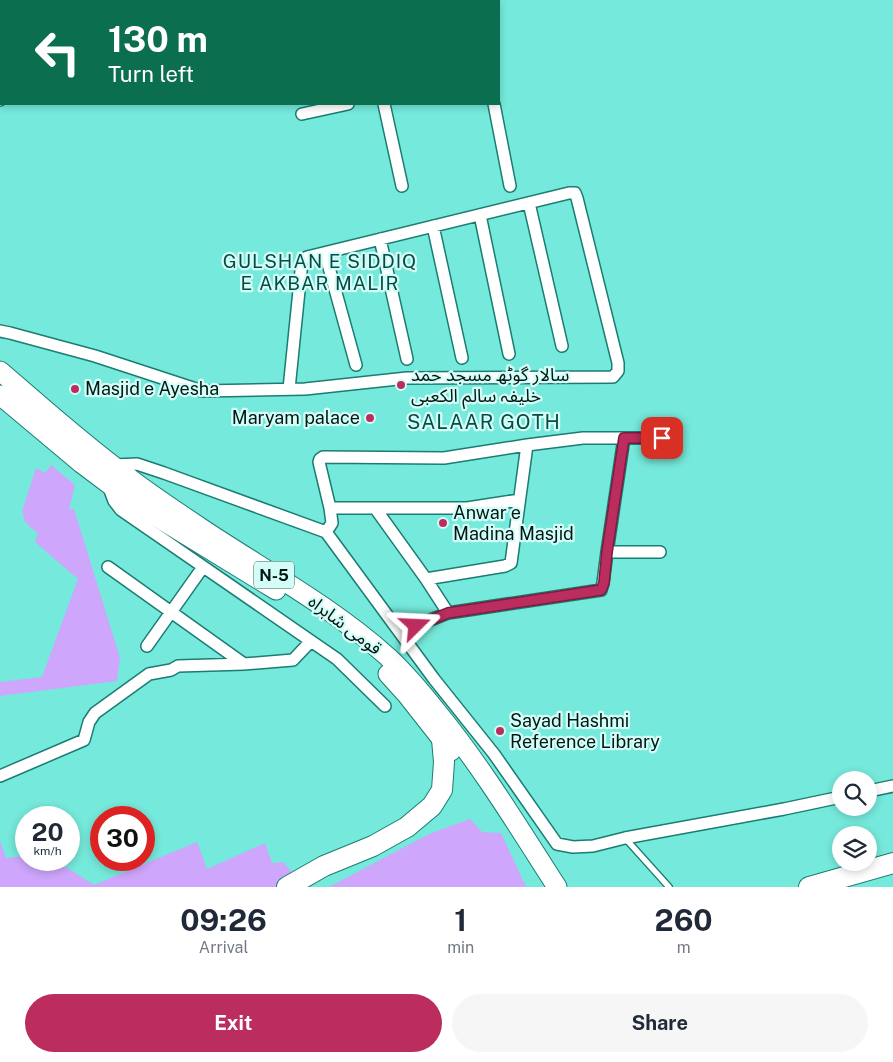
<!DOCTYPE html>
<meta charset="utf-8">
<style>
body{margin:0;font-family:"Public Sans","Noto Sans Arabic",sans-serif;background:#f6f6f7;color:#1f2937;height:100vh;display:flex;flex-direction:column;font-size:19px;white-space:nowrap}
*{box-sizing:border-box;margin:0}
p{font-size:16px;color:#747a83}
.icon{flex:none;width:28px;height:28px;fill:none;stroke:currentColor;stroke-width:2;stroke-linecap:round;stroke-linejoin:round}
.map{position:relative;height:887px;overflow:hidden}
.sheet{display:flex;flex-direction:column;background:#fff;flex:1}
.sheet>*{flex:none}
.top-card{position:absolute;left:0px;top:0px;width:500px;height:105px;box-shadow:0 2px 8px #0003;background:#0b6e4f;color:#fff;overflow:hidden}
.fabs{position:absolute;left:832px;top:771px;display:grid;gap:10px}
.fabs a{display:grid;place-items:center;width:45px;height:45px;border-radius:50%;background:#fff;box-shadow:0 2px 8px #0003;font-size:25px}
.speed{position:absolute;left:15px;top:806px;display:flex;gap:10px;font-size:25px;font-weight:700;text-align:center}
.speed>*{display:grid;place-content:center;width:65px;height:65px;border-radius:50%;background:#fff;box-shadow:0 2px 8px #0003;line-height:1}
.speed small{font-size:12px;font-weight:400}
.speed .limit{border:8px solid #d22;background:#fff;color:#111}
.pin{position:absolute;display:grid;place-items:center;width:42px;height:42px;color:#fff;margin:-21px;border-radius:10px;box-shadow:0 2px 8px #0006}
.me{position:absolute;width:55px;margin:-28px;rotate:69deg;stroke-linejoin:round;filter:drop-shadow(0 0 4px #0008)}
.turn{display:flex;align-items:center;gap:18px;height:105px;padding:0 25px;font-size:22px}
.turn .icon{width:65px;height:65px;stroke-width:2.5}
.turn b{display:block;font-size:35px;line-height:42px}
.eta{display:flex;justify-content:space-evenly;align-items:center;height:85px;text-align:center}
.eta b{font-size:30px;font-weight:700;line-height:35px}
.action{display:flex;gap:10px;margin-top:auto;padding:10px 25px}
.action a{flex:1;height:58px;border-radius:30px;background:#bb2d5e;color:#fff;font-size:20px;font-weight:700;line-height:58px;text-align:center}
.action a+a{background:#f6f6f7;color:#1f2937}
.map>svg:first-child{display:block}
</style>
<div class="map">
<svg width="893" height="887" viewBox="0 0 893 887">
<rect width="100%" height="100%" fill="#75e9db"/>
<path fill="#cea6fc" d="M51,465L75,485L69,509H74L120,658L117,681L0,696V682L42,677L78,579L35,542L38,533C27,524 22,523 23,508L36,468L45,473Z
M470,819L482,832L501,833L526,887H329L429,834Z
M0,841L6,858L26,856V860H55L94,885L197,842L207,869L265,843L272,863L283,862L304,887H0Z"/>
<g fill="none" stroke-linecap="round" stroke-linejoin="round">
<defs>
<path id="service" d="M625,838L669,887"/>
<path id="minor" d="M370,0L371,1
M486,0L487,1
M13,1V0
M318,1L323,0
M0,100L1,99
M384,104L402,186
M494,104L510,186
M302,114L348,104
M529,203L562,346
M480,215L509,354
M433,226L462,358
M380,239L407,359
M325,253L356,365
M0,331L10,333L95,356L202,391L305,389L407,378L613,377L618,371V363L577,198L575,193H569L307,257L302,261L289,389
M624,438H662
M114,465L137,464L164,473L326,532L434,679L494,754L557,844L573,847L593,846L625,838L784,809L841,797
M108,485L114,501L121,510L337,659L385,706
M330,508L319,462L320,459L323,457L444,458L527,445L511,563L505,566L426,579
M375,508L426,579L448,613
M326,532L332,523L330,508H467L519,500
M607,552H660
M108,567L244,664
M400,632L448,613L601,590L603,583L607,552L624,438H583L527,445
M147,646L203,567
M0,776L84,740L89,722L95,713L149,674L171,670L178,666L244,664L293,660L311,641
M869,791L893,786"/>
<path id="trunk" d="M0,371C42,407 83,444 128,477C151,495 176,511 201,528C264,570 331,606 388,657C406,674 422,693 437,712C482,767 519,828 557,887
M0,395L81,463L137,505L276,590
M388,674L407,695L451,751"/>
<path id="motorway" d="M287,887L324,866L373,846L407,827L432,806L442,790L444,762L442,739
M809,887L893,863"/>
</defs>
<use href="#service" stroke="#1a7c72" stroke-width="8"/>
<use href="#minor" stroke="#1a7c72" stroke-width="14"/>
<use href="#trunk" stroke="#1a7c72" stroke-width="21"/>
<use href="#motorway" stroke="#1a7c72" stroke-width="22"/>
<use href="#service" stroke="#fff" stroke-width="5.5"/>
<use href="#minor" stroke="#fff" stroke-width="11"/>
<use href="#trunk" stroke="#fff" stroke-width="19"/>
<use href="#motorway" stroke="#fff" stroke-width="20"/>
</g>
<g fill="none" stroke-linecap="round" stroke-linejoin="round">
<defs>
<path id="route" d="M416,626L448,613L601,590L604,583L607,552L624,438H662"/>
</defs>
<use href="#route" stroke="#7a1d3d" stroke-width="12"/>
<use href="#route" stroke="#bb2d5e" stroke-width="9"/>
</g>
<g fill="#bb2d5e" stroke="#d4fdf7" stroke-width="2">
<circle cx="401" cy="385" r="5"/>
<circle cx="75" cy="389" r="5"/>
<circle cx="370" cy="418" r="5"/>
<circle cx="443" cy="523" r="5"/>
<circle cx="500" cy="731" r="5"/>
</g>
<g text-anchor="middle" stroke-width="4.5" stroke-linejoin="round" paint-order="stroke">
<rect fill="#d4fdf7" stroke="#405d59" stroke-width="1" x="254" y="561.5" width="40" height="27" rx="4"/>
<g font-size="16" font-weight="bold" fill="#001815">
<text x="274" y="581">N-5</text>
</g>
<g font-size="18" fill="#001815" stroke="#d4fdf7" text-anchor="start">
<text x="411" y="381">سالار گوٹھ مسجد حمد<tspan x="411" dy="21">خلیفہ سالم الکعبی</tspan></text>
<text x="85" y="395">Masjid e Ayesha</text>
<text x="360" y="424" text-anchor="end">Maryam palace</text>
<text x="453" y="519">Anwar e<tspan x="453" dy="21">Madina Masjid</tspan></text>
<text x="510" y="727">Sayad Hashmi<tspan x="510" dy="21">Reference Library</tspan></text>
</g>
<g font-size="18" fill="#001815" stroke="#d4fdf7">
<text transform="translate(345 625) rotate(37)" y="6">قومی شاہراہ</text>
</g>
<g font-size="19" letter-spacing="1" fill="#044c46" stroke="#d4fdf7">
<text x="320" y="268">GULSHAN E SIDDIQ<tspan x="320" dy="22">E AKBAR MALIR</tspan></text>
</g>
<g font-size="20" letter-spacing="1" fill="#044c46" stroke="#d4fdf7">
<text x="484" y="429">SALAAR GOTH</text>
</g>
</g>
</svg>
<div class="fabs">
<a><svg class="icon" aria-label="search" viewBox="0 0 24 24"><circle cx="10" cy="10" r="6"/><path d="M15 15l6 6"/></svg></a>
<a><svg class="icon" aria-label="layers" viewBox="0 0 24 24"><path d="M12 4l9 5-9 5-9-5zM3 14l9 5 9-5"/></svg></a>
</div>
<div class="speed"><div>20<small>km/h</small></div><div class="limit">30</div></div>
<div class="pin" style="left:662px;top:438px;background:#d93025"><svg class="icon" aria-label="arrive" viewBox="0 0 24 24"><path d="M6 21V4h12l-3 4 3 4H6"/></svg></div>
<svg class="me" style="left:416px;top:626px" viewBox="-20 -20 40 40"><path d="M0-17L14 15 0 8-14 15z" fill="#bb2d5e" stroke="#fff" stroke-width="4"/></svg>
<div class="top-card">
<div class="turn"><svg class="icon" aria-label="left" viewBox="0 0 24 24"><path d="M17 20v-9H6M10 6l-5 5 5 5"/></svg><div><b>130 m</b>Turn left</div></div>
</div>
</div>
<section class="sheet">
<div class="eta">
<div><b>09:26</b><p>Arrival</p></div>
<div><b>1</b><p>min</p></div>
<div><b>260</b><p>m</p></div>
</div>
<div class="action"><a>Exit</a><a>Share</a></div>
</section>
